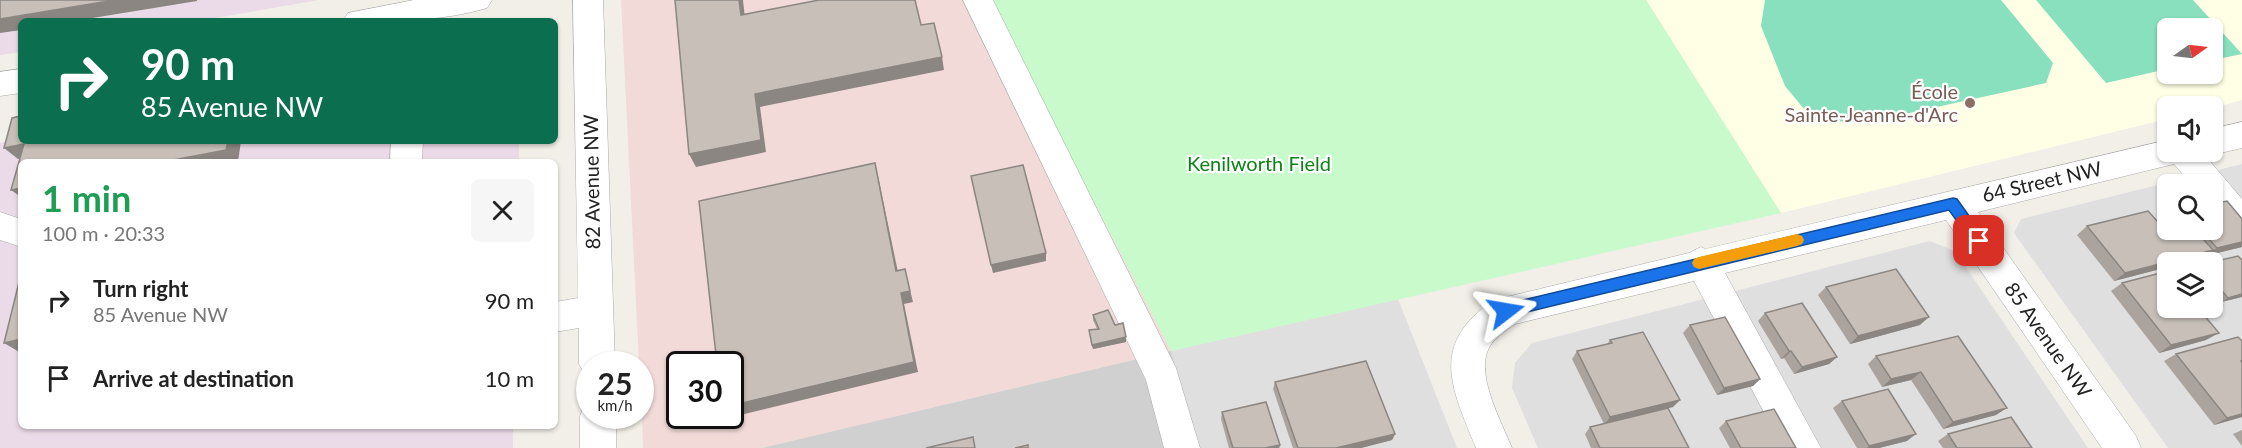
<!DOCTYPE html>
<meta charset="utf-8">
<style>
body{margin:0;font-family:Lato,sans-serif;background:#f6f6f6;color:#222;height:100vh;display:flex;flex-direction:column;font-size:22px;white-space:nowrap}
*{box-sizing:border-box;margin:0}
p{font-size:20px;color:#767676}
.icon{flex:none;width:33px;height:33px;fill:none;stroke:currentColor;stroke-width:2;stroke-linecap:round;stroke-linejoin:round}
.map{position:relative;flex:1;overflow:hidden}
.sheet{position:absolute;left:18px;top:159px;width:540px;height:270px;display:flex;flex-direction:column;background:#fff;border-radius:9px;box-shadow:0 2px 4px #0004}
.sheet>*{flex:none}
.top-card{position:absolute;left:18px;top:18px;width:540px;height:126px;border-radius:9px;box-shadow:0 2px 4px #0004;background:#0b6e4f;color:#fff;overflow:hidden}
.needle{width:39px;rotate:76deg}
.tools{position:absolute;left:2157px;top:18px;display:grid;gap:12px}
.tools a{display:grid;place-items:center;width:66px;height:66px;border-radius:9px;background:#fff;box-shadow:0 2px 4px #0004;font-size:30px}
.speed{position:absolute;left:576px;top:351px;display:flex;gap:12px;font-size:30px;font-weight:700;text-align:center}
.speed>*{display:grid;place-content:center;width:78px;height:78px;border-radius:50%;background:#fff;box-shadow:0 2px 4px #0004;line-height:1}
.speed small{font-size:15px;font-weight:400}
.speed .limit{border:3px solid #111;border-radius:9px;background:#fff;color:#111}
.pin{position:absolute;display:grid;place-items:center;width:51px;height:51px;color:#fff;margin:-26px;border-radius:12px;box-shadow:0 3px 9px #0006}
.me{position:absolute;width:66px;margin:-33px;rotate:76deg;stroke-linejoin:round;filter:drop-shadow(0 0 4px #0008)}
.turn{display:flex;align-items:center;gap:21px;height:126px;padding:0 24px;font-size:27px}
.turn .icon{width:78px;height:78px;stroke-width:2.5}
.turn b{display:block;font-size:42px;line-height:51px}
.round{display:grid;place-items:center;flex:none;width:63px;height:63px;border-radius:9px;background:#f6f6f6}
.headline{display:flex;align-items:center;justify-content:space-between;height:102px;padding:0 24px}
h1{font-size:36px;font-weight:700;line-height:45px;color:#1e9e55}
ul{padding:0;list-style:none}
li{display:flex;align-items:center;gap:18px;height:78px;padding:0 24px}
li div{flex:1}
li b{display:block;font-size:22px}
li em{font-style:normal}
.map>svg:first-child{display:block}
</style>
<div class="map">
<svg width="2242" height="448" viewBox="0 0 2242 448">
<rect width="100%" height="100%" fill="#f2efe9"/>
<path fill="#e0dfdf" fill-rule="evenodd" d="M2242,164V448H2168L2014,233L2021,219ZM2168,184H2212V230H2168ZM2168,262H2212V308H2168Z
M1930,241L1955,251L2088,448H1538L1512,388L1515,363L1532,343Z
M1398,299L1457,448H1198L1171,351Z"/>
<path fill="#f2dad9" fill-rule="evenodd" d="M621,0H990L1171,351L762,448H643L640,364H639ZM680,364H730V416H680Z"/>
<path fill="#ebdbe8" d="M0,0H319L198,21H21V52L0,55Z
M21,139L519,141V162H21V426H513V448H0V143Z"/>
<path fill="#ffffe5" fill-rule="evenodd" d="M1646,0H2242V100L2213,108L2168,106L2167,119L1781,213ZM2168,28H2212V74H2168Z"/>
<path fill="#d0d0d0" d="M1171,351L1198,448H762Z"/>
<path fill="#c8facc" d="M990,0H1646L1781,213L1171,351Z"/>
<path fill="#88e0be" d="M1765,0H2001L2053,63L2046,83L1868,122L1814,121L1785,86L1761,26Z
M2036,0H2193L2242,54L2213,60L2212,28H2168L2167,69L2106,83Z"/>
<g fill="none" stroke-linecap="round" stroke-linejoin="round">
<defs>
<path id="minor" d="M414,0H492L487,8C440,22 392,21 343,21L348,13Z
M573,0H603L615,364H590V377L585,375L579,364V328L555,332V302L578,298Z
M963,0H993L1176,368L1200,448H1164L1146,380Z
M21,69V93L0,96V72Z
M2242,122V148L2212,155L2202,152H2212V129Z
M2168,140V152H2202L2242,199V236L2230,232L2212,211V184H2191L2174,164L1978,212L2136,436L2141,448H2102L1946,220L1725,273L1821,448H1783L1694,281L1515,324C1505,331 1493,338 1488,350C1476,376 1502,423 1512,448H1476C1451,387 1429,344 1494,300L1689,253L1701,247L1705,249Z
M391,141H423L422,162H390Z
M0,212L21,219V247L0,240Z
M590,402V416H616V448H580V416L585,404Z"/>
</defs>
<use href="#minor" stroke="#a9a9a9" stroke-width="1"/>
<use href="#minor" fill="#fff" fill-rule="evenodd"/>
</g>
<path fill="#aba49e" d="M2242,219V247L2205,256L2201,259L2187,262H2168V267L2114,281L2077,235L2087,226L2167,232L2178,230H2212Z
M2242,260V297L2221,302L2212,292V262Z
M2122,283L2206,340L2159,353L2111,291Z
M1826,287L1920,325L1850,344L1818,295Z
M1765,313L1837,357L1829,364L1794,374L1784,358L1781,359L1758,321Z
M1093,315L1115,325L1126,342L1093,349L1089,330L1097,329L1093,320Z
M1690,325L1760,379L1753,386L1717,395L1683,333Z
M1958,336L1996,415L1943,429L1911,380L1882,387L1868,364L1876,356Z
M1610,340L1673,407L1668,408L1689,448H1591L1585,434L1590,427L1604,424L1572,359L1577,351L1607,344Z
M2176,354L2242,417L2214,425L2164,361Z
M1275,382L1395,434L1392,440L1361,448H1293L1273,389Z
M1842,401L1907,441L1879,448H1857L1833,408Z
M1222,412L1280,445L1279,448H1229L1221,419Z
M1726,421L1796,448H1730L1719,428Z
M2242,430V446L2233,434Z
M1948,434L2032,448H1943L1938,441Z"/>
<path fill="#8b8681" d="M115,0H197V1L74,21H21V30L0,33V19Z
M739,0H743L746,28L741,15Z
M942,57L944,70L760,107L766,152L696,167L689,154L755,94Z
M228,141H241L238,162H163Z
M24,144L38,156L18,159L4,148Z
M875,163L878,176L900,282L896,271Z
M21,188V197L11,190Z
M2242,242V247L2205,256L2217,248Z
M2213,250L2201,259L2187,262H2168V267L2114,281L2125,273Z
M1046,253V261L993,273L991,265Z
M905,269L913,302L904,304L918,372L728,418L727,416H730V406L901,293Z
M2242,294V297L2221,302L2228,298Z
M1929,317L1920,325L1850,344L1858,336Z
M2219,333L2206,340L2159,353L2171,345Z
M1126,337V342L1093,349L1092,345Z
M21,339V353L4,343Z
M1789,351H1791L1784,358L1781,359Z
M1837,357L1829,364L1794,374L1802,367Z
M1921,372L1911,380L1882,387L1891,379Z
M1760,379L1753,386L1717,395L1724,388Z
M1680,400L1673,407L1605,424L1610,417Z
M2007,408L1996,415L1943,429L1953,422Z
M2242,414V417L2214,425L2227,418Z
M1395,434L1392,440L1361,448H1336Z
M1916,434L1907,441L1879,448H1867L1869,446Z
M1280,445L1279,448H1265Z"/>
<path fill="#c7bfb8" stroke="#8b8681" stroke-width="1.5" d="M0,0H115L0,19Z
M675,0H739L741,15L819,0H915L921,25L934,23L942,57L755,94L761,140L689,154Z
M21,116V141H228L226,150L163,162H21V188L11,190L24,144L4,148L12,118Z
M875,163L896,271L905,269L910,291L901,293L914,362L730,406V364H717L699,201Z
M1023,165L1046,253L991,265L971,176Z
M2227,201L2242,219V242L2217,248L2201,230H2212V204Z
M2148,211L2167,232L2178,230H2195L2213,250L2125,273L2087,226Z
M2238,256L2242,260V294L2228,298L2212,279V262Z
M1896,269L1929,317L1858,336L1826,287Z
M2168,271V308H2198L2219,333L2171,345L2122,283Z
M21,274V339L4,343Z
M1802,303L1837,357L1802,367L1791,351H1789L1765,313Z
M1108,310L1115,325L1123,323L1126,337L1092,345L1089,330L1099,329L1093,315Z
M1725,317L1760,379L1724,388L1690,325Z
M1643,332L1680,400L1610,417L1577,351L1612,343L1610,340Z
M1958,336L2007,408L1953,422L1921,372L1891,379L1876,356Z
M2238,337L2242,341V361H2241L2242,363V414L2227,418L2176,354Z
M1366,361L1395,434L1336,448H1298L1275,382Z
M1888,389L1916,434L1869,446L1842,401Z
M1266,402L1280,445L1265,448H1233L1222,412Z
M1668,408L1689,448H1600L1590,427Z
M1774,409L1796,448H1741L1726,421Z
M2011,417L2032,448H1957L1948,434Z
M973,437L975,448H926Z
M1028,445V448H1015Z"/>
<path fill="#1a73e8" stroke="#114b97" stroke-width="1.5" d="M1953,198L1957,199L1984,237L1986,241L1984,245H1974L1949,210L1506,317L1501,315L1499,311L1501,306L1506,304Z"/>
<path fill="#f59e0b" d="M1797,234L1802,236L1804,240L1802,244L1797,246L1699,269L1694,267L1692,263L1694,259L1699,257Z"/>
<circle fill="#8d6e63" stroke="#fff" stroke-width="2" cx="1970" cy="103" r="6"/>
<g text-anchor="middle" stroke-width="4.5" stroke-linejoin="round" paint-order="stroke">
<g font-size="20" fill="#785e54" stroke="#fff" text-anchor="end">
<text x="1958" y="99">École<tspan x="1958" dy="23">Sainte-Jeanne-d'Arc</tspan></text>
</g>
<g font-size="20" fill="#0c8416" stroke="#fff">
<text x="1259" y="171">Kenilworth Field</text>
</g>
<g font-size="20" fill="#222" stroke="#fff">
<text transform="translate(592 182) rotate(-91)" y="7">82 Avenue NW</text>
<text transform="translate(2042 182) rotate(-13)" y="7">64 Street NW</text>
<text transform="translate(2048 340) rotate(55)" y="7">85 Avenue NW</text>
</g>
</g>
</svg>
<div class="tools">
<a><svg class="needle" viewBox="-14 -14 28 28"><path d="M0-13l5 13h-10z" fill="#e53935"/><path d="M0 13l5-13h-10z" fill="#767676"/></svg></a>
<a><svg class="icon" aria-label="sound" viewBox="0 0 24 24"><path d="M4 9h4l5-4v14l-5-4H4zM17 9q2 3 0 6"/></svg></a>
<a><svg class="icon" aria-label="search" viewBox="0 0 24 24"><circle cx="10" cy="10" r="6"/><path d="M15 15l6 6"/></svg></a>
<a><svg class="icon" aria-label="layers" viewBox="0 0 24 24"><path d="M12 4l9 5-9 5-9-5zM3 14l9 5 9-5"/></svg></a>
</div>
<div class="speed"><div>25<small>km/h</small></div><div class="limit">30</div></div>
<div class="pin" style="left:1979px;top:241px;background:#d93025"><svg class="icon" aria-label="arrive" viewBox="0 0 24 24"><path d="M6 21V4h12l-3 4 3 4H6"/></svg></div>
<svg class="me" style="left:1506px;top:311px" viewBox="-20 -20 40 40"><path d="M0-17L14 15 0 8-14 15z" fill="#1a73e8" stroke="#fff" stroke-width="4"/></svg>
<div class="top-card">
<div class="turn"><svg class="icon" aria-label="right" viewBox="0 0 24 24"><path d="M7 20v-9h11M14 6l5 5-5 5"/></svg><div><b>90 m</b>85 Avenue NW</div></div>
</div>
<section class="sheet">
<div class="headline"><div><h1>1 min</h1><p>100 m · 20:33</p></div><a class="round"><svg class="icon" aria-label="close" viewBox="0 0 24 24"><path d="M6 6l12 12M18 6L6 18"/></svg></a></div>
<ul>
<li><svg class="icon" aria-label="right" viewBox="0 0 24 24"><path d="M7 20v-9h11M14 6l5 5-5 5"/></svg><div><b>Turn right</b><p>85 Avenue NW</p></div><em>90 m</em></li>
<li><svg class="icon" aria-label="arrive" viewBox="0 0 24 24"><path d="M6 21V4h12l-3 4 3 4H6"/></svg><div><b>Arrive at destination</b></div><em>10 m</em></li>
</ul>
</section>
</div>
